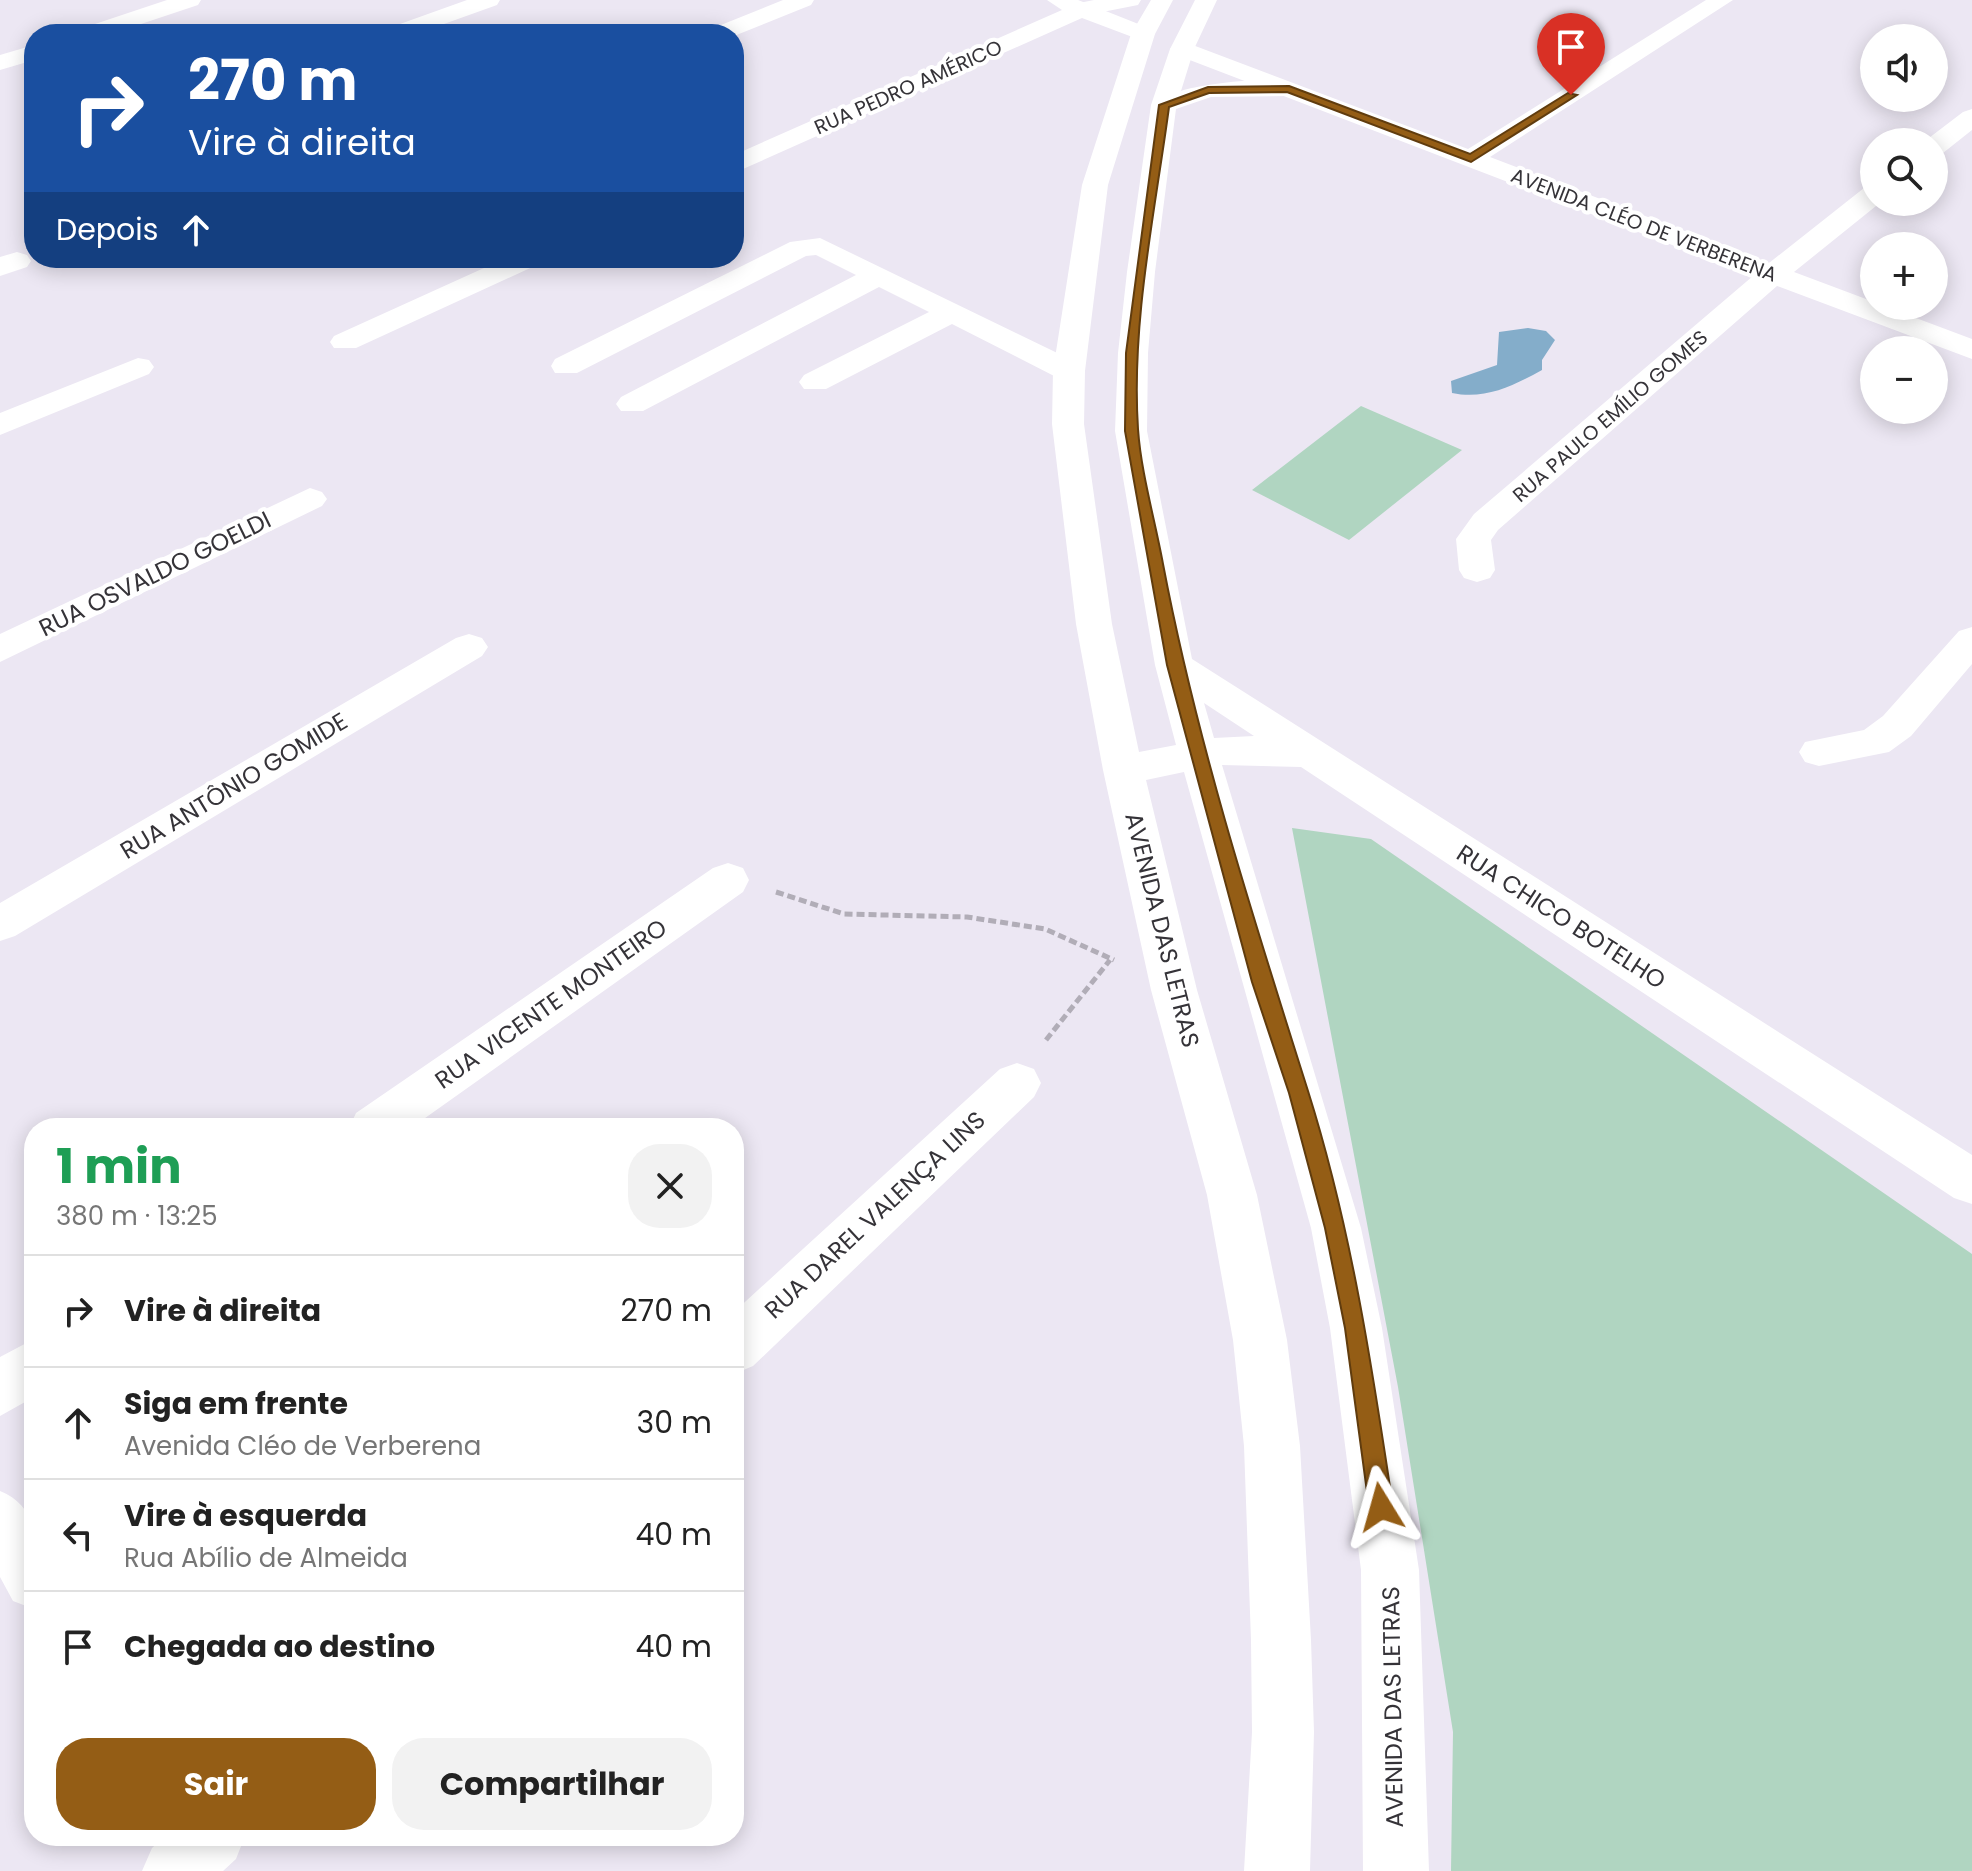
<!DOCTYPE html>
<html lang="pt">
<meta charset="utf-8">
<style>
body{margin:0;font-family:Poppins,sans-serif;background:#f2f2f2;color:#222;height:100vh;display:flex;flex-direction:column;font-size:30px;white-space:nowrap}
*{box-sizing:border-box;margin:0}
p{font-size:26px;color:#767676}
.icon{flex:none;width:44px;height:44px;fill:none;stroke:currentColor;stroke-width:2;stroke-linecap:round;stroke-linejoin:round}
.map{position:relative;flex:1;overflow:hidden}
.details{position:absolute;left:24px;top:1118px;width:720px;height:728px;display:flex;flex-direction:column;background:#fff;border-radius:32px;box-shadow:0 4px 20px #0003}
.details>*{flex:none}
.hud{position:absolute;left:24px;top:24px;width:720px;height:244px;border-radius:32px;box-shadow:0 4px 20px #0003;background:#1a4fa0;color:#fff;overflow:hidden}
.tools{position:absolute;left:1860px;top:24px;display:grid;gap:16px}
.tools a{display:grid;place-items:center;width:88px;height:88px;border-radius:50%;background:#fff;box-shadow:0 4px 20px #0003;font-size:40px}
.pin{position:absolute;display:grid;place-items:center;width:68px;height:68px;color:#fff;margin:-82px -34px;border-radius:50% 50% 50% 0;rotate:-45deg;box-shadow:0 0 8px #0007}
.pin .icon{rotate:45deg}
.me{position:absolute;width:88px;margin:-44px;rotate:352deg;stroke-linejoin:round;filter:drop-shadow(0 0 6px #0008)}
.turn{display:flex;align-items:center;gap:28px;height:168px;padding:0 32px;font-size:36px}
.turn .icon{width:104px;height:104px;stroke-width:2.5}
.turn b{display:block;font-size:56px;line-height:68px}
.then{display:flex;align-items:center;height:76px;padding:0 32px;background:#0003;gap:16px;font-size:30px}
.round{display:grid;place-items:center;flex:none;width:84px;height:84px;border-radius:32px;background:#f2f2f2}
.head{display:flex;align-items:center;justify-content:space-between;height:136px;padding:0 32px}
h1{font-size:48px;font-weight:700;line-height:60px;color:#1e9e55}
.primary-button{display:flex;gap:16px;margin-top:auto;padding:16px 32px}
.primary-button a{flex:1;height:92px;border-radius:32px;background:#945d15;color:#fff;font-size:32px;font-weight:700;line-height:92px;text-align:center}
.primary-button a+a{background:#f2f2f2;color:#222}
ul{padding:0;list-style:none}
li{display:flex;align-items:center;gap:24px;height:112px;padding:0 32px;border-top:2px solid #e0e0e0}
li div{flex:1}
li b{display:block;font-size:30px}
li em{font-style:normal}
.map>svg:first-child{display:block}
</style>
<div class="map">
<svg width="1972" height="1871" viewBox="0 0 1972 1871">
<rect width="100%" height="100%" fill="#ece7f3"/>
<path fill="#b0d5c1" d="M1361,406L1462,450L1349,540L1252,490Z
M1292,828L1371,839L1972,1254V1871H1451L1453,1732L1398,1387Z"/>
<path fill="#84adca" d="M1528,328L1546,331L1555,340L1542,360V370C1513,386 1485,400 1452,393L1451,381L1497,365L1499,332Z"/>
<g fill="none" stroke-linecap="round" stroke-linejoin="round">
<path stroke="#b1adb7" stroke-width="5" stroke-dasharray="8 4" stroke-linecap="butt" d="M776,892L844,914L967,917L1045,929L1114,960
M1046,1040L1110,960"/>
<path fill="#fff" fill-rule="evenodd" d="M167,0H201L198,5L111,34H76L80,29Z
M467,0H500L497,5L416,34H382L386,29Z
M783,0H814L811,5L734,36L707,34L711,29Z
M1047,0H1078L1151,29L1155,34L1143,41L1082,18L734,173V155L1062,10Z
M1706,0H1733L1490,157L1769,263L1864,188L1874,186V202H1881L1794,272L1874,302V306H1884L1972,339V359L1777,286L1498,530L1491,540L1495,570L1490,578L1477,582L1464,578L1459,570L1456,539L1474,514L1753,276L1174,54L1170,49L1174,44H1190L1468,149Z
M34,45V60L0,70V55Z
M1972,109V130L1943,153L1934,155V142L1925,141L1963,112Z
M820,238L1080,364L1085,371L1080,378H1058L952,324L826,389H804L799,382L804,375L929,312L879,287L643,411H621L616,404L621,397L856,275L816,255L806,256L577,373H555L551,366L555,359L790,242Z
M17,252L27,255L31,261L27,267L0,276V257Z
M506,258H543L539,264L356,348H334L330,342L334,336Z
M138,358L149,360L154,367L149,374L0,435V413Z
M310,488L322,492L327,499L322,506L0,662V634Z
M1972,627V664L1911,736L1889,752L1819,766L1805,762L1799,752L1805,742L1864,730L1883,716L1959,631Z
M469,634L482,638L488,647L482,656L15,936L0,941V903L456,638Z
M728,863L743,868L749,880L743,892L411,1128H349L356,1113L713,868Z
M1017,1063L1034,1069L1041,1083L1034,1097L753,1366L734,1374V1312L1000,1069Z
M34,1339V1397L0,1416V1357Z
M0,1491C49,1511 34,1564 34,1609L13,1601L0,1577Z
M165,1836H245L236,1859L223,1871H142L152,1848Z"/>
<path fill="#fff" fill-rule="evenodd" d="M1094,0H1141L1138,5L1082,16L1071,9L1074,4Z
M1151,0H1173L1155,34L1108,185L1085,371L1084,424L1112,624L1139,752L1176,745L1155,665L1115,431L1118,353L1127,272L1151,105L1170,49L1195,0H1217L1194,49L1181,91C1201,84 1289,72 1301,89L1289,96L1211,97L1176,109L1155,272L1148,353L1147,431L1192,659L1972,1155V1204L1954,1198L1301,767L1222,765L1361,1228L1382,1328L1419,1570L1429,1871H1363L1361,1570L1330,1328L1311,1228L1184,772L1146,780L1197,990L1257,1195L1287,1340L1300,1446L1311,1640L1314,1732L1310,1871H1244L1252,1732L1251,1640L1244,1446L1233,1340L1207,1195L1151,990L1103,770L1076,624L1052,424L1053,371L1082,185L1131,34ZM1204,703L1254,736L1214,738Z"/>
</g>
<path fill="#945d15" stroke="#603c0e" stroke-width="2" d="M1289,86L1470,154L1568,93L1577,95L1471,162L1287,92L1209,93L1169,107C1155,212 1131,322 1138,429C1141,473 1155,520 1163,564C1197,743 1253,917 1308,1091C1351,1227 1372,1366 1393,1507L1390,1515L1381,1519L1373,1515L1369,1507L1345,1328L1325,1228L1289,1093L1252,982L1167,665L1125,431L1126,353L1159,105L1208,87Z"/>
<g text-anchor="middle" stroke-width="8" stroke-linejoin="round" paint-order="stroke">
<g font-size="20" fill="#353338" stroke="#fff">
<text transform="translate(908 87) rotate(-24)" y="7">RUA PEDRO AMÉRICO</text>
<text transform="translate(1644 225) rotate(21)" y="7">AVENIDA CLÉO DE VERBERENA</text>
<text transform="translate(1610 416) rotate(-41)" y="7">RUA PAULO EMÍLIO GOMES</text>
</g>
<g font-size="24" fill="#353338" stroke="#fff">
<text transform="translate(155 574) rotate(-26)" y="8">RUA OSVALDO GOELDI</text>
<text transform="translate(234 786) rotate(-31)" y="8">RUA ANTÔNIO GOMIDE</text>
<text transform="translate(1561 917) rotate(33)" y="8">RUA CHICO BOTELHO</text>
<text transform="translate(1162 930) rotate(76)" y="8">AVENIDA DAS LETRAS</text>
<text transform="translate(551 1004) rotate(-35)" y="8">RUA VICENTE MONTEIRO</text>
<text transform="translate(875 1215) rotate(-43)" y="8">RUA DAREL VALENÇA LINS</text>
<text transform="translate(1393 1707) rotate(-91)" y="8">AVENIDA DAS LETRAS</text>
</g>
</g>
</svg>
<div class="tools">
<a><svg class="icon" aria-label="sound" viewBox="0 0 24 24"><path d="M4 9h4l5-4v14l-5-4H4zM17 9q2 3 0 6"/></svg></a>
<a><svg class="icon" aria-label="search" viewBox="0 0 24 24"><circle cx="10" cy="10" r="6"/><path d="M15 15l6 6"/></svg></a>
<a>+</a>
<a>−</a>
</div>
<div class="pin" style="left:1571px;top:95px;background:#d93025"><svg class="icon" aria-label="arrive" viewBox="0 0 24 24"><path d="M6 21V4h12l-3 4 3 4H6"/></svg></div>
<svg class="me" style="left:1381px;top:1507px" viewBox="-20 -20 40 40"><path d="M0-17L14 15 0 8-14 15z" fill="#945d15" stroke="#fff" stroke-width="4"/></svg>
<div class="hud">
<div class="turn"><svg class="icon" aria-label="right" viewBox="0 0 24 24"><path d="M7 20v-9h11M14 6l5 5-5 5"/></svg><div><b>270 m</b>Vire à direita</div></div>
<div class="then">Depois<svg class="icon" aria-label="ahead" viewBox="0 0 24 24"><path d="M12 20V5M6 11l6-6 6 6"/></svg></div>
</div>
<section class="details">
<div class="head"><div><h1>1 min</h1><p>380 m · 13:25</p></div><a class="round"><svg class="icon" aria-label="close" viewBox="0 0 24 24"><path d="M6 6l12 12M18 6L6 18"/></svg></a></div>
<ul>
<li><svg class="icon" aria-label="right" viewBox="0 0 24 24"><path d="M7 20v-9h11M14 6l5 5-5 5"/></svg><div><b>Vire à direita</b></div><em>270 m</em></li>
<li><svg class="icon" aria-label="ahead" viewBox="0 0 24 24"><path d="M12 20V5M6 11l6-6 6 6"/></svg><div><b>Siga em frente</b><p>Avenida Cléo de Verberena</p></div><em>30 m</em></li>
<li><svg class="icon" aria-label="left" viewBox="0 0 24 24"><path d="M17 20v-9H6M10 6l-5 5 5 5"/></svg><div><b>Vire à esquerda</b><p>Rua Abílio de Almeida</p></div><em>40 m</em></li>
<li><svg class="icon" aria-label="arrive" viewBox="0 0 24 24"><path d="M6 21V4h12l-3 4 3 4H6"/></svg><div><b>Chegada ao destino</b></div><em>40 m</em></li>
</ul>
<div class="primary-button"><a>Sair</a><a>Compartilhar</a></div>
</section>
</div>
